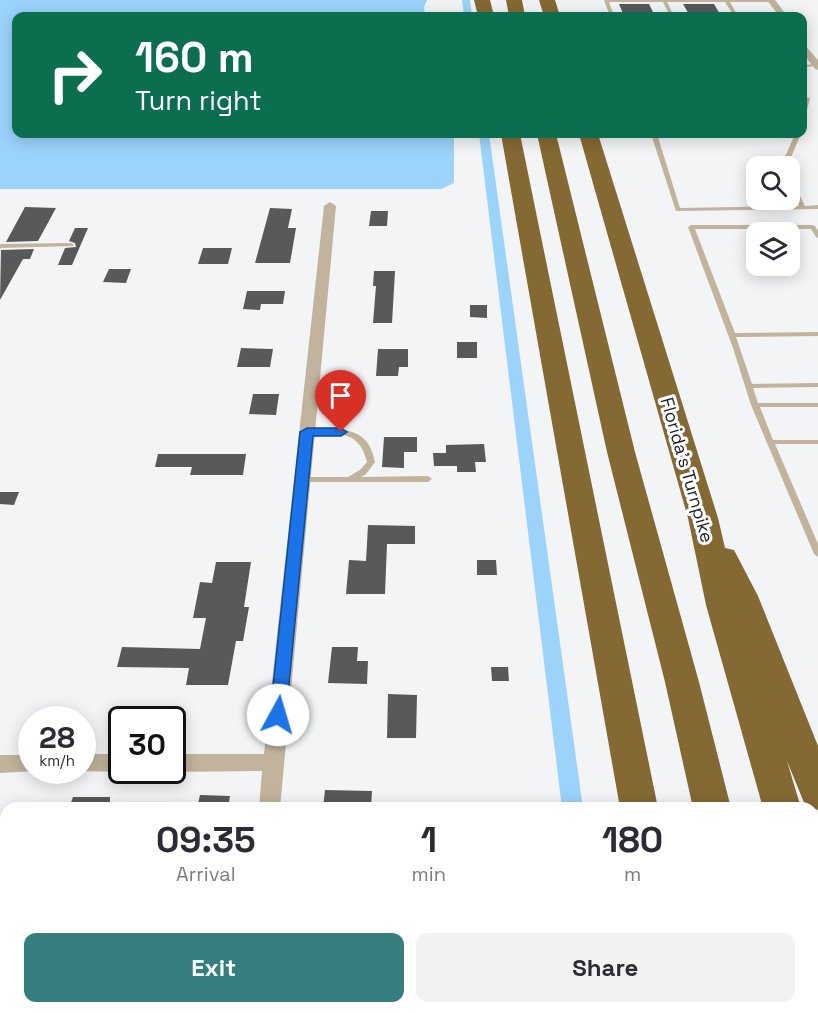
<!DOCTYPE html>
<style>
body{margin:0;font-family:"Space Grotesk",sans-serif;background:#f2f2f3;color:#2b2b33;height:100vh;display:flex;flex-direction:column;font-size:22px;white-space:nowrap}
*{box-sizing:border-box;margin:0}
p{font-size:20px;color:#7c7c81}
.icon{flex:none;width:33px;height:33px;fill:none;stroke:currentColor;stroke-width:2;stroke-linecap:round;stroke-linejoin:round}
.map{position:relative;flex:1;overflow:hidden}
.panel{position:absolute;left:0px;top:802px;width:819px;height:212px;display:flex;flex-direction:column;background:#fff;border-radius:18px 18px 0 0;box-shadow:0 3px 15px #0003}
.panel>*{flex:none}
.top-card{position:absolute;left:12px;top:12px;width:795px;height:126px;border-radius:12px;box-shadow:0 3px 15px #0003;background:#0b6e4f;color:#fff;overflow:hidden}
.controls{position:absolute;left:746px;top:156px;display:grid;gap:12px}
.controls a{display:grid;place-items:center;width:54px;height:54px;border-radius:12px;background:#fff;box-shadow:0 3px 15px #0003;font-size:30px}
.speed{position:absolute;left:18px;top:706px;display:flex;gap:12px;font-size:30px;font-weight:700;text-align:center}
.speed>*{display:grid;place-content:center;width:78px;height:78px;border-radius:50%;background:#fff;box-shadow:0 3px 15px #0003;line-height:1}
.speed small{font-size:15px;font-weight:400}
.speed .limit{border:3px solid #111;border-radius:9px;background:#fff;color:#111}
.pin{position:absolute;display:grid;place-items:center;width:51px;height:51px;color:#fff;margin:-62px -26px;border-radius:50% 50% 50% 0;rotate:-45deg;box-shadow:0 0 6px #0007}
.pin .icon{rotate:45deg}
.me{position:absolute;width:66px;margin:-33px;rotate:6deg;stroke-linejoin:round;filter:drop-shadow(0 0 4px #0008)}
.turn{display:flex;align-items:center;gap:21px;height:126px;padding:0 24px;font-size:27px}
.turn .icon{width:78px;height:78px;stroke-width:2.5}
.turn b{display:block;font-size:42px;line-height:51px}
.eta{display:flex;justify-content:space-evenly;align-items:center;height:102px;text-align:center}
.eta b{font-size:36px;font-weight:600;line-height:42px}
.action{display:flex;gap:12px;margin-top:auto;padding:12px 24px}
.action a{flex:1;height:69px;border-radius:12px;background:#357e7f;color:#fff;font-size:24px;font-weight:600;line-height:69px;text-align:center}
.action a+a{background:#f2f2f3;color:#2b2b33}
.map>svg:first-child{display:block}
</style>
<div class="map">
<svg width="818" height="1013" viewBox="0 0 818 1013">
<rect width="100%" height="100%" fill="#f3f4f6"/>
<path fill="#9cd3fb" d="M0,0H427L424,7L425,16H16V134H454V183L441,189H0Z"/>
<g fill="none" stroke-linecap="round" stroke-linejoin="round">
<path fill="#9cd3fb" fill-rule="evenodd" d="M462,0H470L472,16H464Z
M479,134H489L583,808H562Z
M587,1008H611L612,1013H588Z"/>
</g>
<path fill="#58595b" d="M619,4H649L655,16H624Z
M683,4H714L721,16H690Z
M25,207L56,208L38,241L6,242Z
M270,208L292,209L288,228H296L290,263H255Z
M371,211H388L387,226H369Z
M75,228H88L72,265H58L65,248L76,247L75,243L69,241Z
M203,248H232L228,264H198Z
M34,249L30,259H23L0,300L1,250Z
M109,269H131L126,283L103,282Z
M374,271H395L392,323H373L376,286H373Z
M247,291H285L283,304H261L260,310L243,309Z
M470,305H487V318L470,317Z
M457,342H477V358H457Z
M241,348L273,349L270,367H237Z
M378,349H408V367H399L398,376H376Z
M253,394H279L276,415L249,414Z
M384,437H417V452H404V468L382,467Z
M484,444L486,462H475L476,472H457V466H434L433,453H446V445Z
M158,454H246L243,475H190L192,467H155Z
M0,492H19L14,505L0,504Z
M368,525L415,526V544H387L385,594H346L349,560L366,561Z
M477,560H496L497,575H477Z
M216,562H251L244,607H249L243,641H236L228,685H186L189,668L117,667L122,647L200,649L206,618H193L200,582L212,583Z
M332,647H358L357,661H368L367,684L328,683Z
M491,667H508L509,681H492Z
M388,694L417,695L416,738H387Z
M325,790L372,791L371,808H323Z
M200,795L230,796L228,808H197Z
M73,797H110V808H69Z"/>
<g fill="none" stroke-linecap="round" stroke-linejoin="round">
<path fill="#c1b39c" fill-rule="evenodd" d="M604,0H772L773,1L771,2H730L738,16H734L725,2H667L674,16H670L663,2H609L614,16H610Z
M818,64V66L802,67V65Z
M802,96L810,98L805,118L802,119V106L804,100H802Z
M651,134H657L680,208L799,206L789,186V178L792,180L805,206L818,205V209L676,211Z
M795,134H801L791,157V166L789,167L785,166V157Z
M691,225H813L815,226L818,231V238L816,237L811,229H695L735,333L818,332V336L736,337L752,384L818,383V387L753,388L758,403H818V407H760L773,440H818V444H775L818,544V557L814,554L751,405L733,348L688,227Z
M71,243L74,245L73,246L0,248V244Z
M304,430C322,428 352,426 365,440C371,446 373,454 375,462L366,474L361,477L428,476L432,479L428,482H299L298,480L299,478L302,477H348L360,470L367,462C359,428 335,434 307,434H304L303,432Z"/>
<path fill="#c1b39c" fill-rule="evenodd" d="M767,0H775L787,16H779Z
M802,42L818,60V70L815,69L802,52Z
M330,202L336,206L280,808H259L262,771L172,772L170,771H172V754H264L324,206Z
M82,754H122V771H124L122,772L80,771H82Z
M0,755H32V771H36L0,773Z
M238,1008H262L261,1013H237Z"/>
<path fill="#856933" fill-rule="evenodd" d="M474,0H490L494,16H478Z
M506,0H522L525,16H509Z
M539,0H555L560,16H544Z
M501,134H520L658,808H620Z
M537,134H556L635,452L699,682L731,808H693L665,682L607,452Z
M579,134H598L718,518L725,548L734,550L758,596L818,746V810L805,805L787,761L801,808H763L706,605L688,518Z
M813,895L818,897V951L813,949Z
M655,1008H699L700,1013H656Z
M736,1008H780L781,1013H737Z"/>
</g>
<path fill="#1a73e8" stroke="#114b97" stroke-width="1.5" d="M307,428H341L347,432L341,436H313L286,715L284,720L278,722L272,720L270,715L300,432Z"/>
<g text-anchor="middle" stroke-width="6" stroke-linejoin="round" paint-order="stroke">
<g font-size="18" fill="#1d1d1e" stroke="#fff">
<text transform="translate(687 470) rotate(74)" y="6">Florida's Turnpike</text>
</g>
</g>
</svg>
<div class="controls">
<a><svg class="icon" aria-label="search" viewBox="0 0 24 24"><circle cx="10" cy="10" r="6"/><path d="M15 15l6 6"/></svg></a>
<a><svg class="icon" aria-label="layers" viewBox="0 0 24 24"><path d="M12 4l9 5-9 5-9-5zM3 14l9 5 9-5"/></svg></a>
</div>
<div class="speed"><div>28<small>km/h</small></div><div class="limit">30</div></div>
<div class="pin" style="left:341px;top:432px;background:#d93025"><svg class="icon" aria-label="arrive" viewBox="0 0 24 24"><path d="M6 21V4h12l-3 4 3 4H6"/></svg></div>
<svg class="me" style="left:278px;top:715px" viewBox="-20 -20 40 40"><circle r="19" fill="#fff"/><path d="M0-13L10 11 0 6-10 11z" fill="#1a73e8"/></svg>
<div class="top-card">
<div class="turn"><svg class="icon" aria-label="right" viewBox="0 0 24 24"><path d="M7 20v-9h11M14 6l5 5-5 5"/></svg><div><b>160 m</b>Turn right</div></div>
</div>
<section class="panel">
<div class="eta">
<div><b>09:35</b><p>Arrival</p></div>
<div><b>1</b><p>min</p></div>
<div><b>180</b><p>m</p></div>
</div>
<div class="action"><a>Exit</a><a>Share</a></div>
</section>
</div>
